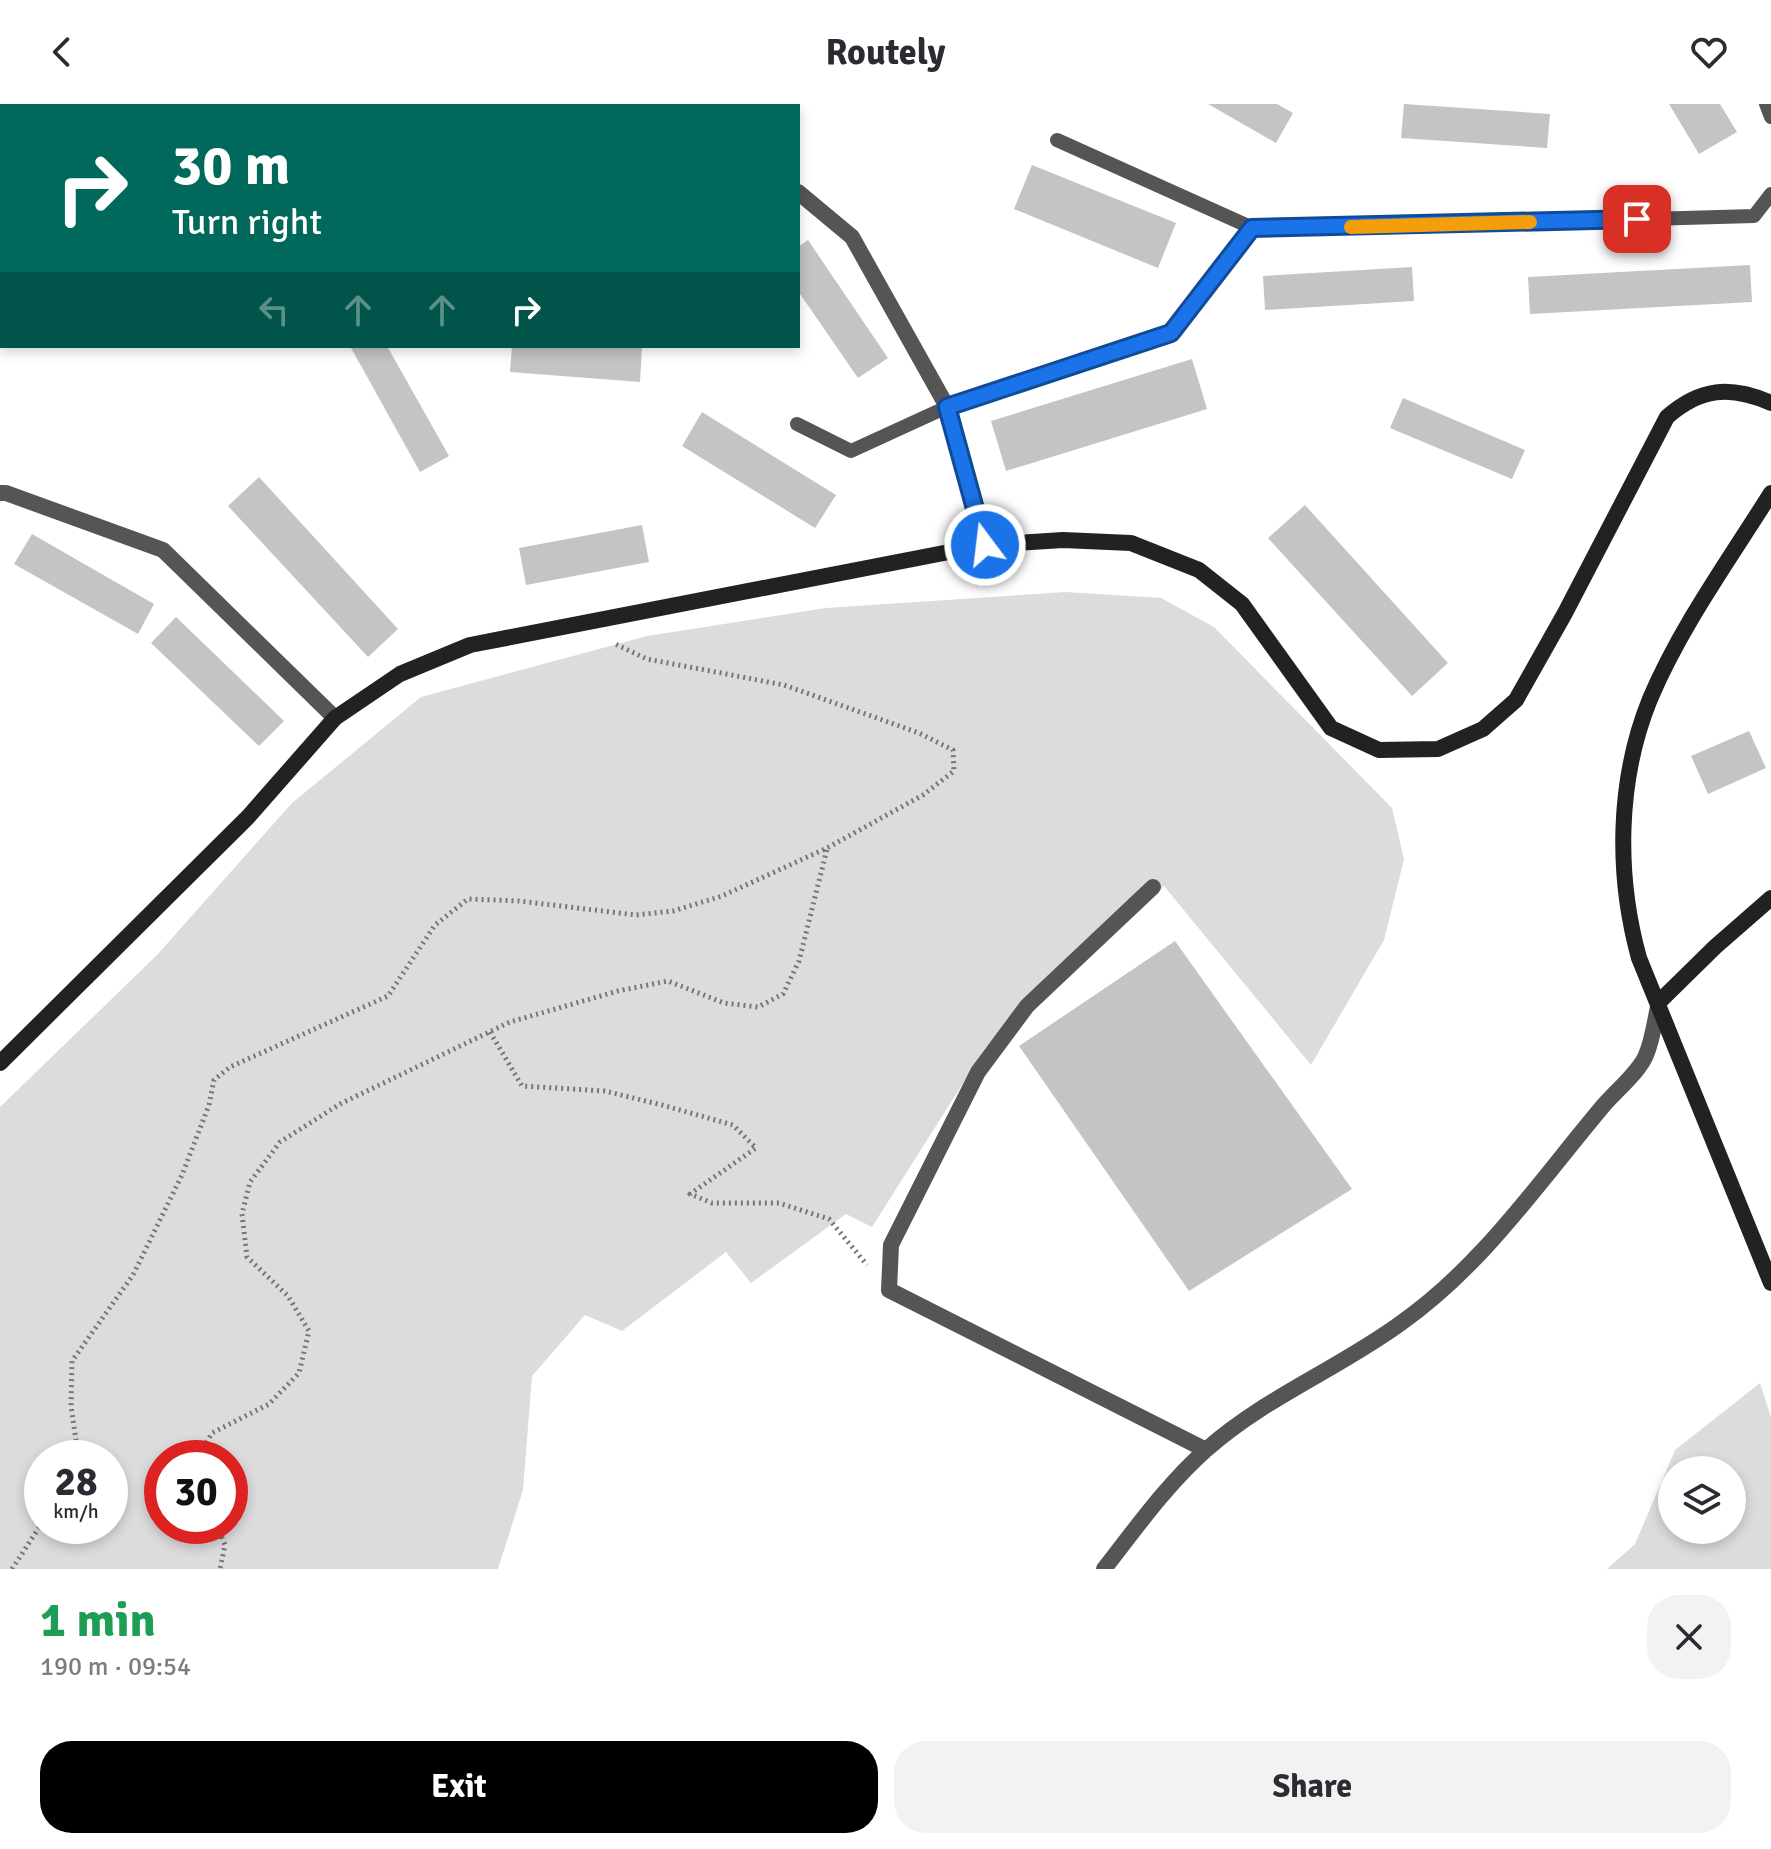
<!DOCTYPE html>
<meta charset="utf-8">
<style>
body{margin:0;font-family:Signika,sans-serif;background:#f2f2f3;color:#2b2b33;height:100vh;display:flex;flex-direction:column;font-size:30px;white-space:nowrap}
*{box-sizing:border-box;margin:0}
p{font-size:26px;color:#7c7c81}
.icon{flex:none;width:44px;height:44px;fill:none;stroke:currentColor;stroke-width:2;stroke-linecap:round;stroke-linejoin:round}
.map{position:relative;height:1465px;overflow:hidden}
.drawer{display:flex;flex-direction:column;background:#fff;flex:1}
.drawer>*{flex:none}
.guide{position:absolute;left:0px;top:0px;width:800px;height:244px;box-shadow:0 4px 12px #0003;background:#00695c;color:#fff;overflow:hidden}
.tools{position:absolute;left:1658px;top:1352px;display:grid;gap:16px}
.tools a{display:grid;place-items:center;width:88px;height:88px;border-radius:50%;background:#fff;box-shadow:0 4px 12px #0003;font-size:40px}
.speed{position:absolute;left:24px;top:1336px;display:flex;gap:16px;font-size:40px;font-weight:700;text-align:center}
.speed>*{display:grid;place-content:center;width:104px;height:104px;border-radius:50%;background:#fff;box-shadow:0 4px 12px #0003;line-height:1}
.speed small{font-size:20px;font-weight:400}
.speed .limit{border:12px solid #d22;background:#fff;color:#111}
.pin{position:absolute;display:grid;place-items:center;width:68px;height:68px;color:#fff;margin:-34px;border-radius:16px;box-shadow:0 4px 12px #0006}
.me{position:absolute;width:88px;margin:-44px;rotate:345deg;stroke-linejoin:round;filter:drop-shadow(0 0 6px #0008)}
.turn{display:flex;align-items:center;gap:28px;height:168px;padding:0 40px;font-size:36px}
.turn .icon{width:104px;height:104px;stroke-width:2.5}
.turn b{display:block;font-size:56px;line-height:68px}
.lanes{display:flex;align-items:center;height:76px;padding:0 40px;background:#0003;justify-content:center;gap:40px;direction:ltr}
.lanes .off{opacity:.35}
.round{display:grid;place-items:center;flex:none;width:84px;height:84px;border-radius:32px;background:#f2f2f3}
.head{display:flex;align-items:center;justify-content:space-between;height:136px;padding:0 40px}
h1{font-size:48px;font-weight:700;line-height:60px;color:#1e9e55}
.cta{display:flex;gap:16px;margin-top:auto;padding:16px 40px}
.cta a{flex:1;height:92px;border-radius:32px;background:#000;color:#fff;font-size:32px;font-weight:700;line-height:92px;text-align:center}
.cta a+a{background:#f2f2f3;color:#2b2b33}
header{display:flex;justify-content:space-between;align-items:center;height:104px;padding:0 40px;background:#fff;font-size:36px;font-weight:700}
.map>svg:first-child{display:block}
</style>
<header><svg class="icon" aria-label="back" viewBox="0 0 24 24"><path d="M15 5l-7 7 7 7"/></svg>Routely<svg class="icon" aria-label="heart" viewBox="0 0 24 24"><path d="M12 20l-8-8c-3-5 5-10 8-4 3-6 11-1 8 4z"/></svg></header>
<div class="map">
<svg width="1771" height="1465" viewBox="0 0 1771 1465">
<rect width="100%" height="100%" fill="#fff"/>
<path fill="#dcdcdc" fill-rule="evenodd" d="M1065,488L1161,494L1214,523L1392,704L1404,755L1384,836L1311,961L1164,782L986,943L872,1123L846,1110L751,1179L726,1148L622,1227L585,1211L532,1272L523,1386L498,1465H0V1003L157,851L292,699L421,593L647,532L826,504ZM42,1354H110V1422H42ZM162,1354H230V1422H162Z
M1760,1279L1771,1313V1465H1607L1635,1440L1675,1346ZM1672,1366H1732V1426H1672Z"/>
<path fill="#c4c4c4" d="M1208,0H1277L1293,9L1276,39Z
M1404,0L1550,10L1547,44L1401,34Z
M1669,0H1720L1737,28L1699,50Z
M1032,61L1176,119L1158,164L1014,105Z
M808,136L888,254L858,274L798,187V143Z
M1750,161L1752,198L1530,210L1528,173Z
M1412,163L1414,197L1265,206L1263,172Z
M350,242H387L449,352L420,368Z
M512,242L642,244L640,278L510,268Z
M1192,255L1207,305L1006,367L991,317Z
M1403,294L1525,346L1512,375L1390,324Z
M702,308L836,391L815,424L682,342Z
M259,373L398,525L368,553L228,402Z
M1305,401L1448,559L1412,592L1268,434Z
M642,421L649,458L526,481L519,444Z
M32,430L154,500L138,530L14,460Z
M176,513L284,617L259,642L151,539Z
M1749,627L1766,664L1708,690L1691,652Z
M1175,837L1352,1085L1189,1187L1019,942Z"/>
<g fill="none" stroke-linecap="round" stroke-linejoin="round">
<path stroke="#777" stroke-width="5" stroke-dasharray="2 4" stroke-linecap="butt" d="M490,928L522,982L605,987L662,1001L733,1021L756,1044L690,1090L712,1099H779L829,1115L867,1161
M73,1354L77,1343L71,1302L72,1257L133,1171L182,1071L209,1001L214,976L230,963L388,892L435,821L468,795L519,797L636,811L673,807L722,792L827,744L923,691L954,667L953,646L919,629L784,581L647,555L613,539
M197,1354L212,1329L269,1300L299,1269L309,1227L288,1192L247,1153L242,1110L250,1078L280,1038L340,1000L510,918L618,887L668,877L724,899L758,903L783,890L799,857L827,745
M217,1422L225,1441L220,1465
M12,1465L42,1419"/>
<path stroke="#555" stroke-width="14" d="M1766,0L1771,13
M1057,36L1257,126L1754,112L1771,90
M797,320L851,347L947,303L1171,229L1252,124"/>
<path stroke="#555" stroke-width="16" d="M750,2L752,0
M798,88L852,133L950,308L985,441
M0,236L2,235
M0,389H6L163,446L335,614
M1153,783L1027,902L978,968L891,1141L889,1186L1206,1346
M1104,1465C1136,1424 1168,1379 1207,1345C1266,1293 1338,1265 1401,1219C1483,1161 1539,1078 1603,1002C1615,988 1640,967 1646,951C1653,935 1655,915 1659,898"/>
<path stroke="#222" stroke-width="16" d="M1771,389C1729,456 1681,522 1650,595C1617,676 1616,771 1639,854L1771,1179
M1659,898L1715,843L1771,794
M0,959L248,713L335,614L400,570L470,541L985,441L1063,436L1131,439L1199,466L1242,500L1331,624L1379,646L1438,645L1483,625L1516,596L1565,509L1667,313C1700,284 1730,281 1771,299"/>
</g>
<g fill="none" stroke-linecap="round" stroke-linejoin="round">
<defs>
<path id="route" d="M985,441L947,303L1171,229L1252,124L1637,115"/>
</defs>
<use href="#route" stroke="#114b97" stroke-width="20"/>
<use href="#route" stroke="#1a73e8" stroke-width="14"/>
<path stroke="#f59e0b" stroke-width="14" d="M1351,123L1530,118"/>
</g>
</svg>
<div class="tools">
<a><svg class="icon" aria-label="layers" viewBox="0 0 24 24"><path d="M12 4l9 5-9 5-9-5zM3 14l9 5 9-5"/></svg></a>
</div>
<div class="speed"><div>28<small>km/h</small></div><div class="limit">30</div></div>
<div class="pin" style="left:1637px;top:115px;background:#d93025"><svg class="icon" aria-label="arrive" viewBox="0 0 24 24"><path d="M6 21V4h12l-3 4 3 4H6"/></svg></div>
<svg class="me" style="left:985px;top:441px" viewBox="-20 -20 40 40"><circle r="17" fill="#1a73e8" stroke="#fff" stroke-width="3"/><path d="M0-11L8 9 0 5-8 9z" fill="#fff"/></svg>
<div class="guide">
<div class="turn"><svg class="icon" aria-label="right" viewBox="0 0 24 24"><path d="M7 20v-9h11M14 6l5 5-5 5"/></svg><div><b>30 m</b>Turn right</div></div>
<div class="lanes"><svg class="icon off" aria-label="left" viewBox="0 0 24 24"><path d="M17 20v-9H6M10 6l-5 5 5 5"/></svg><svg class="icon off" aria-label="ahead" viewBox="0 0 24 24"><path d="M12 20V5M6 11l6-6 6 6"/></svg><svg class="icon off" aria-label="ahead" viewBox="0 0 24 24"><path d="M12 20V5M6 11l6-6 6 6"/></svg><svg class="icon" aria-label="right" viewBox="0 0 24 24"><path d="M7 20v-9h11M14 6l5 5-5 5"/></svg></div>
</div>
</div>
<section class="drawer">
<div class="head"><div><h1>1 min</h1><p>190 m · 09:54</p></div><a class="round"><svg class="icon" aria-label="close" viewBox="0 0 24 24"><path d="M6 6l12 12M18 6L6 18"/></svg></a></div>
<div class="cta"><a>Exit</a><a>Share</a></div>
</section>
